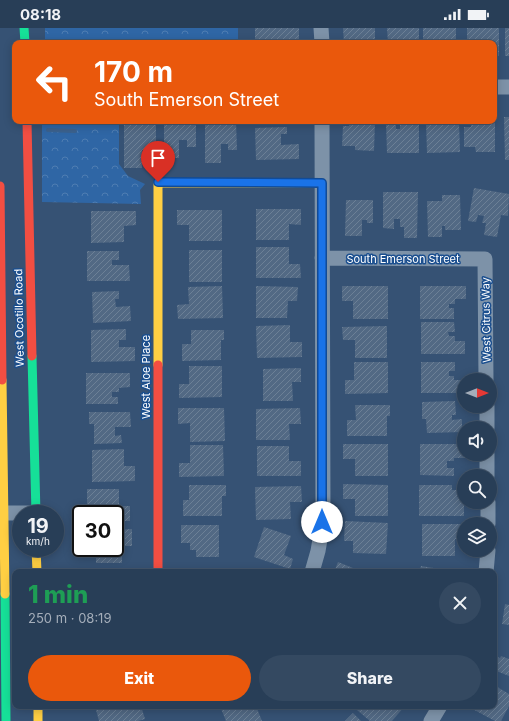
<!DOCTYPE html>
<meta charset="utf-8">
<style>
body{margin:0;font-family:Inter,sans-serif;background:#344961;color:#f1f3f6;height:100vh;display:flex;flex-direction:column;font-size:15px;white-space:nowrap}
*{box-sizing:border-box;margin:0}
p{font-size:13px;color:#a5aeba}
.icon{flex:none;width:22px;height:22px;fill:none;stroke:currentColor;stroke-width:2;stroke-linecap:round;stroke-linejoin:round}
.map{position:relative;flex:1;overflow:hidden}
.panel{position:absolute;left:12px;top:541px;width:485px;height:140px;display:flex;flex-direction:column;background:#283e57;border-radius:8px;box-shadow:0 2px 10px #0003,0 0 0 1px #44576d}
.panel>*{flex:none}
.top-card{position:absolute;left:12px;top:12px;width:485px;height:84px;border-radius:8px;box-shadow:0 2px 10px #0003,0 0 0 1px #44576d;background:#ea580c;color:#fff;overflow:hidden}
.needle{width:26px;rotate:90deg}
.controls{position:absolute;left:457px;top:345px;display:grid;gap:8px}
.controls a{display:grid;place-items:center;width:40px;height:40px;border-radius:50%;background:#283e57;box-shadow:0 2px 10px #0003,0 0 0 1px #44576d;font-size:20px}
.speed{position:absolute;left:12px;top:477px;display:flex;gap:8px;font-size:20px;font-weight:700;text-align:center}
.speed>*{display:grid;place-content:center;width:52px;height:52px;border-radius:50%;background:#283e57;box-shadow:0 2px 10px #0003,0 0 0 1px #44576d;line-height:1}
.speed small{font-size:10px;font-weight:400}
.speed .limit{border:2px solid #111;border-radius:6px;background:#fff;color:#111}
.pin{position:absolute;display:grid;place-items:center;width:34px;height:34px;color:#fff;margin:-41px -17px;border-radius:50% 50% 50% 0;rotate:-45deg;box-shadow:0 0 4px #0007}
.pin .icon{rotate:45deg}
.me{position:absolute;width:44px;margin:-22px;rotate:0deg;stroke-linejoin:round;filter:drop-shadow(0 0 3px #0008)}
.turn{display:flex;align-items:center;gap:14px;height:84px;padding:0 16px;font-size:18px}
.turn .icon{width:52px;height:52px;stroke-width:2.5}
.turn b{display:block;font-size:28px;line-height:34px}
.round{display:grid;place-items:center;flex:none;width:42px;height:42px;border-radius:21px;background:#344961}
.head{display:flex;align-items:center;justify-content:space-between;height:68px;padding:0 16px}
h1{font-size:24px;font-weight:800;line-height:30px;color:#1e9e55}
.cta{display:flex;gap:8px;margin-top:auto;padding:8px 16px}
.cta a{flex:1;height:46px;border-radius:24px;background:#ea580c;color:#fff;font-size:16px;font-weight:800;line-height:46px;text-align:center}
.cta a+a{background:#344961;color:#f1f3f6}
.status{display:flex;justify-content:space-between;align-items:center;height:28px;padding:0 20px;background:#283e57;direction:ltr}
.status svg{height:11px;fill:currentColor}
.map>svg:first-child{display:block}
</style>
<div class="status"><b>08:18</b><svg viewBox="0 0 49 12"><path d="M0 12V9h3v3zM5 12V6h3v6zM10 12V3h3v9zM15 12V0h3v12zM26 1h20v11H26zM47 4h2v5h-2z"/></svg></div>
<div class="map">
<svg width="509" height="693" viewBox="0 0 509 693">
<defs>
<pattern id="forest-crowns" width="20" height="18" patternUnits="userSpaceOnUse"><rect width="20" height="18" fill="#2f66a5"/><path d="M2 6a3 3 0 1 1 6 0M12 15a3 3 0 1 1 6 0" fill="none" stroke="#4e7db2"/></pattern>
<pattern id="building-hatch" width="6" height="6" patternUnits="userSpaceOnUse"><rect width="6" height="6" fill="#526984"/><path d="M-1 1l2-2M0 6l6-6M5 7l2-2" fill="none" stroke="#6c8096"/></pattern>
</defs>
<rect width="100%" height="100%" fill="#365274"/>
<path fill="url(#forest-crowns)" d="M45,0H238V15H45Z
M42,93H119V136L128,148L145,156L140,162L141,176L42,174Z"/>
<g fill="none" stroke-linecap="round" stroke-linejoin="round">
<path stroke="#3b618d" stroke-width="4" d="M48,102L75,103"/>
</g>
<path fill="url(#building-hatch)" d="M255,0H299V11L255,12Z
M343,0H375V15H344Z
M387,0H419V15H388Z
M423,0H456V15H423Z
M467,0H499V28H494V15H467Z
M505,0H509V28H505Z
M504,89H509V132H505Z
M164,93H196V119H187V112H179V130H164Z
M205,93H236L237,122H228V116H221V135H205Z
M349,93H375L374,123L355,122V118H342L343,98H349Z
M405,93H419V125H387L386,94H396V101H400V95Z
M426,93H459L460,124L427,125Z
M471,93H495V124H476L475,119H464V99H471Z
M156,96V127H147V122H142V140H124V97Z
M287,99V106H281V117L299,116V131L256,132L255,100Z
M474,160L509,166L508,188L501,187L497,209L484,207L486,195H482L484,188L478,187L476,194L468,193Z
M383,164H418L417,210H404V199H400V191H394V201L383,200Z
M442,167H460L461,202H445V198H442V209H428L427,173H442Z
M346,172H373V195H367V192H362V208H345Z
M256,181H301V197L289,196V212H256Z
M177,182H222V213H189V197H177Z
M91,183H136V197L124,198V214L91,215Z
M256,219H289V236H300L301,250H256Z
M189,222H222V254H189Z
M87,223H119V232H112V237H129L130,253H87Z
M222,258L223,290L178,291L177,277L189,276L188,259Z
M256,258L298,259L297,273H288L287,290H256Z
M342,258H388V291H353V273H342Z
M420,258H466V271H455V276H449V280H454V291H420Z
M119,263V271H115L116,279L130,278L131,293L93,295L92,264Z
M421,294H454L455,304H448L449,308H455V313H465V326H421Z
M290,297V314H302V329L257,330L256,298Z
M387,298V330H355V312H343L342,299Z
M126,301V312H119V319H135V333L91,334V302Z
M191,302H224V312H221V332L182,333V316H191Z
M354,334H388V365L345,366V352H354Z
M421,334H455V343H449V348H454V352H464V365H421Z
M189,338H222V369L179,370V356H189Z
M301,340V354H292L293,373H263V341Z
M86,345H130V359L119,360V364H112V369H118V376H86Z
M455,373L456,387H452V392L462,391V404L427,405L426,391H422V374Z
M355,377H390V388H387V408H347V392H356Z
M178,380H224L225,413L190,414V395L178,396Z
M300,380L301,396H289L290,412H256V381Z
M89,384H130L131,399H115V408L121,407L122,415L94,416V396H89Z
M343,416H388V448H355V431H343Z
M420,416H464V426H466V430H454V433H447V440H454V448L420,447Z
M190,417H223L224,448L179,449V435H190Z
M257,418H289V433H301V448H257Z
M124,421V438H135V453L92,454V422Z
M343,456L388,457V488H355V471H343Z
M189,457H226V468H222V488H183V472H189Z
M419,457H452V462H457V469H464V488H419Z
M301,458L302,474H290L291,491L256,492L255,459Z
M87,461H119V478H130V493H115V486H87Z
M345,493L388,495L386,526L353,525V513H344Z
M422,496H464V511H455V528H422Z
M181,497H219V529H196V522H190V515H181Z
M264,499L291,508L284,527L293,531L290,541L254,529Z
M132,501V518H115V502Z
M96,520H116V528L122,527V535H96Z
M338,534L363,544H334Z
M421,538L452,543V544H420Z
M125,540L126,544H93V541Z
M505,576L509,577V597L502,596Z
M494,628L500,630L501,628L509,631V648L494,642Z
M494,657L509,666V678L501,693H495L467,678H494Z
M95,678H141L145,691L138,693H99Z
M220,678H256L262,693H226Z
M361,678H403L404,679L392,693H370L357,682Z
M353,685L361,693H345Z"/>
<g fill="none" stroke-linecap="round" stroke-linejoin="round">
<path stroke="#7d92a8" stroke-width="15" d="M321,0L322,15
M494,59H509
M322,230L485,231L486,352
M487,378V400
M487,426V448
M488,474V496
M0,485H36
M312,544L318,523L323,494L322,93
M486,544L488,522
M431,693L440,678"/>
<path stroke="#16e098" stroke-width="9" d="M24,0L25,15
M32,328L36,486
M5,566L6,693"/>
<path stroke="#ffcf43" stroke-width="9" d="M158,337V155H322
M2,352L5,566
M36,520L37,544
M38,678V693"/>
<path stroke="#f24e42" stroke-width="9" d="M27,93L32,328
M0,158L2,352
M158,337V544"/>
</g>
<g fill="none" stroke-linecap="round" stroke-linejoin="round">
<defs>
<path id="route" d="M158,154L322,155V494"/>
</defs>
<use href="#route" stroke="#114b97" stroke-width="10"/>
<use href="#route" stroke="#1a73e8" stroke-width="7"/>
</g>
<g text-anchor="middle" stroke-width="3" stroke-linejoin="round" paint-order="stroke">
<g font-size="11" fill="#fff" stroke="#1b4f8f">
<text x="403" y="235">South Emerson Street</text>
<text transform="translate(19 290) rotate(-91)" y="4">West Ocotillo Road</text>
<text transform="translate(486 292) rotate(-91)" y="4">West Citrus Way</text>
<text transform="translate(146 349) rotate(-90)" y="4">West Aloe Place</text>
</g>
</g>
</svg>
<div class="controls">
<a><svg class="needle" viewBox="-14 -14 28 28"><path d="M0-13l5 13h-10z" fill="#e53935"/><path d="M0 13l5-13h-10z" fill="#a5aeba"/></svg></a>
<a><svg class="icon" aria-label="sound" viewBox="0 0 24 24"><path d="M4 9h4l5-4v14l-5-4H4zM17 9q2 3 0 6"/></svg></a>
<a><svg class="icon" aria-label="search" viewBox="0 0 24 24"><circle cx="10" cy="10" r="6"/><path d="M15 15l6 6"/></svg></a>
<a><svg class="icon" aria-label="layers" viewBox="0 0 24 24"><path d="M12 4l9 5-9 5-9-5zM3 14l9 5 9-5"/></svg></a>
</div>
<div class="speed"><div>19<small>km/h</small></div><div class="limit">30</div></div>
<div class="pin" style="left:158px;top:154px;background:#d93025"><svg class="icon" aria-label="arrive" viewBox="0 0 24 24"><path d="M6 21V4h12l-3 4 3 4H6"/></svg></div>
<svg class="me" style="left:322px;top:494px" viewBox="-20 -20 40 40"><circle r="19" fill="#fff"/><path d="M0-13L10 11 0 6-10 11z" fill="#1a73e8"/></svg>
<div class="top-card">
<div class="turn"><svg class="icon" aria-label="left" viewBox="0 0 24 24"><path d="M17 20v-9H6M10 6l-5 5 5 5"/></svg><div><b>170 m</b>South Emerson Street</div></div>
</div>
<section class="panel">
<div class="head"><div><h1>1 min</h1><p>250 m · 08:19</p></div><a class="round"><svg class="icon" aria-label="close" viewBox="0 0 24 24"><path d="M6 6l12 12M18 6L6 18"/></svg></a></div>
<div class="cta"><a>Exit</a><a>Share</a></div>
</section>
</div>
